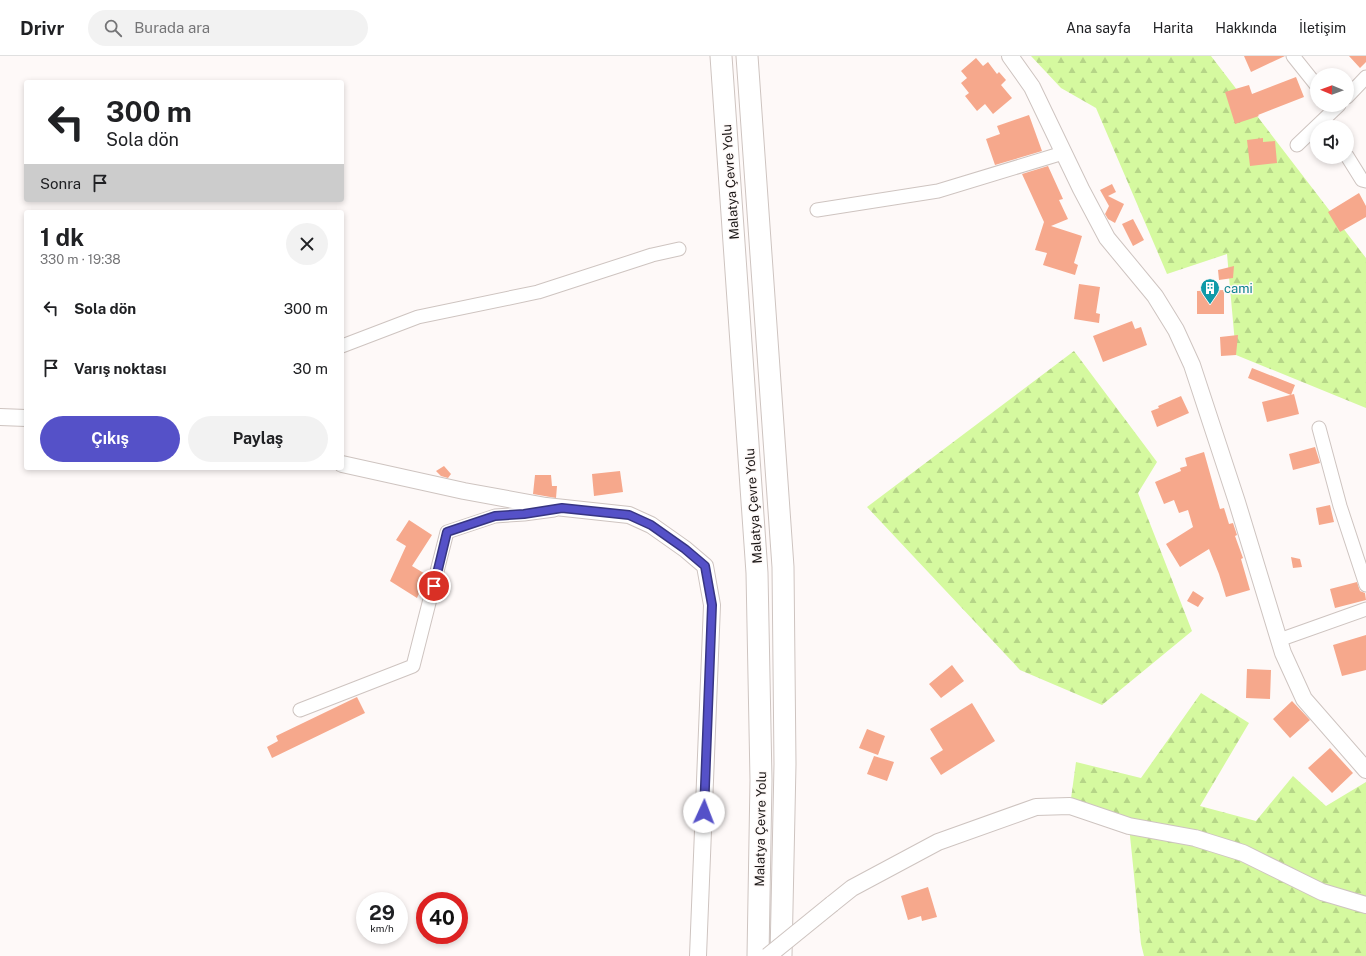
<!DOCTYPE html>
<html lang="tr">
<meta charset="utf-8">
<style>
body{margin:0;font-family:"Public Sans",sans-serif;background:#f2f2f2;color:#202124;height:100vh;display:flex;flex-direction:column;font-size:15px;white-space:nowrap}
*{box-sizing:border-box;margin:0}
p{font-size:13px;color:#757577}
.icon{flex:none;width:22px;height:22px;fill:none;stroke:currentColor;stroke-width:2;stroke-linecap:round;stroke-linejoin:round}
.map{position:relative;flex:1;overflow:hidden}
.details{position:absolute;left:24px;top:154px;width:320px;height:260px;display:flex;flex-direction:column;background:#fff;border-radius:4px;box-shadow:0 2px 6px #0003}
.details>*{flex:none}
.banner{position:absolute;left:24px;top:24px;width:320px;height:122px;border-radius:4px;box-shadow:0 2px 6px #0003;background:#fff;color:#202124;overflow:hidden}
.needle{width:26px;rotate:271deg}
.buttons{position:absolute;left:1310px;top:12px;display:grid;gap:8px}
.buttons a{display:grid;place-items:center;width:44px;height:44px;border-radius:50%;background:#fff;box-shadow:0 2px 6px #0003;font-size:20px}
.speed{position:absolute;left:356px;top:836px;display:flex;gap:8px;font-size:20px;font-weight:700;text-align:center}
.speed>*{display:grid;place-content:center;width:52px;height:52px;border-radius:50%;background:#fff;box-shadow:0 2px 6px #0003;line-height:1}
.speed small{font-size:10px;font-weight:400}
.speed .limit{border:6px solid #d22;background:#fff;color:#111}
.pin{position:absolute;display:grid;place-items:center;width:34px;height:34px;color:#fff;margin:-17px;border:2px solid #fff;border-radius:50%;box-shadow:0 1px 4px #0007}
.me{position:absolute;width:44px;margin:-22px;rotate:2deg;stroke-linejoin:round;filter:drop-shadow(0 0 3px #0008)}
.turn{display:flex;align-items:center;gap:14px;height:84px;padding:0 16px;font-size:18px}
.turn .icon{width:52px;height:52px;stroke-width:2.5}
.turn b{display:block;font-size:28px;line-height:34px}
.then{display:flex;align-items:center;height:38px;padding:0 16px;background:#0003;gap:8px;font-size:15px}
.round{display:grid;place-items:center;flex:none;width:42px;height:42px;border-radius:21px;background:#f2f2f2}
.summary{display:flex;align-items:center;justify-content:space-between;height:68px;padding:0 16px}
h1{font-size:24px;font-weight:700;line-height:30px}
.cta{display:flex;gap:8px;margin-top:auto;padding:8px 16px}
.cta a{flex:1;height:46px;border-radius:24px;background:#5551c8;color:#fff;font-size:16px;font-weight:700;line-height:46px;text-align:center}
.cta a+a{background:#f2f2f2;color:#202124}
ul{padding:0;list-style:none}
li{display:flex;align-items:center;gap:12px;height:60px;padding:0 16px}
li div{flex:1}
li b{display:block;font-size:15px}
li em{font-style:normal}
header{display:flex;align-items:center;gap:24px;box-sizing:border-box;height:56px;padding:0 20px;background:#fff;border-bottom:1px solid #e0e0e0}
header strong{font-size:19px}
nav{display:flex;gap:22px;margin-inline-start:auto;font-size:14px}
.search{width:280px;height:36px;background:#f2f2f2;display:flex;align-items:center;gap:10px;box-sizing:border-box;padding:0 14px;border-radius:22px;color:#757577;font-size:15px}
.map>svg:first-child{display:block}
</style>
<header>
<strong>Drivr</strong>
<div class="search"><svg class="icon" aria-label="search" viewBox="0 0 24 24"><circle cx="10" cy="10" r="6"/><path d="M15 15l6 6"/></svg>Burada ara</div>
<nav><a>Ana sayfa</a><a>Harita</a><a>Hakkında</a><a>İletişim</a></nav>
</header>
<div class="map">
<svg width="1366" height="900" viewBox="0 0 1366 900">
<defs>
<pattern id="forest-firs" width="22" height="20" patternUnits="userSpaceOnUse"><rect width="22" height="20" fill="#d5f99f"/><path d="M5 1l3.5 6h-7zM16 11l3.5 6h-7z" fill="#b6d588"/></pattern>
</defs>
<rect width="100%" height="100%" fill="#fef9f8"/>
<path fill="url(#forest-firs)" d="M1031,0H1211L1366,202V352L1236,299L1227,198L1167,218L1096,52L1061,32Z
M1074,295L1157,406L1138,437L1192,575L1102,649L1020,614L867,451Z
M1201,637L1249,667L1200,750L1256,765L1293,720L1326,750L1366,726V900H1144L1141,888L1129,770L1070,750L1076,706L1141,722Z"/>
<path fill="#f6a88c" d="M1244,0H1285L1251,16Z
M1349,0H1366V6L1360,12Z
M976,2L983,10L988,6L997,18L999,16L1006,24L1001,29L1012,42L993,58L985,48L977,55L965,40L969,37L961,27L967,22L961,15Z
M1296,21L1304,41L1258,59L1259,60L1235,68L1225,36L1249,29L1252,38Z
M1029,59L1042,95L995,109L986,83L1000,78L997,70Z
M1263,82V86L1275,85L1277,107L1250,110L1247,84Z
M1048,110L1063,143L1059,144L1068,163L1051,170L1082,180L1074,207L1078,209L1075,219L1043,209L1047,197L1035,194L1044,166L1022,118Z
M1112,128L1116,136L1108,140L1124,148L1115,167L1108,163L1105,158L1109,150L1100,134Z
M1359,137L1366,150V161L1340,176L1328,156Z
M1133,163L1144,184L1133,190L1122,168Z
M1234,210L1233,222L1219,224L1218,214Z
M1079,228L1100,231L1096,257L1100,258L1099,267L1074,263Z
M1224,234V258H1197V235Z
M1132,265L1135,273L1141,271L1147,289L1103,306L1093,280Z
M1238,279L1236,299L1221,300L1220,281Z
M1252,312L1295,329L1291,339L1248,322Z
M1294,338L1299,358L1267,366L1262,346Z
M1181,340L1189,357L1157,371L1151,355L1159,352L1158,350Z
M1315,391L1320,407L1293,414L1289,398Z
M1204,396L1220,453L1224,452L1229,468L1233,467L1237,479L1235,480L1243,502L1241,503L1250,534L1226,541L1219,518L1209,493L1180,511L1166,488L1193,471L1188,454L1179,457L1174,444L1164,448L1155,426L1181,415L1180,412L1187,410L1185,402Z
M444,410L451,418L448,422L441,420L436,415Z
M620,415L623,436L594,440L592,418Z
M535,419H551L552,430H557L556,442L533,438Z
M1330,449L1334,466L1319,469L1316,452Z
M409,464L432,479L412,510L427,519L417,542L390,525L406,490L396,484Z
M1291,501L1300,503L1302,511L1293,512Z
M1357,526L1360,535L1365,537L1366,544L1335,552L1330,533Z
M1193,535L1204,542L1198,551L1187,545Z
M1366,579V614L1342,620L1333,589Z
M952,609L964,625L941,642L929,628Z
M1247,613L1271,614L1270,643L1246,642Z
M357,641L365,657L272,702L267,691L278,685L276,680Z
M1292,645L1310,664L1290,682L1273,663Z
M972,647L995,685L941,719L930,702L943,694L930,673Z
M867,673L885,680L878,699L859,692Z
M1330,692L1353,717L1332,737L1308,712Z
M874,700L894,706L887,725L867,718Z
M928,831L937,861L922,865L921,860L908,864L901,840Z"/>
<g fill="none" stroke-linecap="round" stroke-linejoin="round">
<defs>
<path id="minor" d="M1293,0L1317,30
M1347,41L1366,21
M1297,89L1339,49
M1347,100L1362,124L1366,125
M817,154L938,135L1063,97
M342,290L418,261L538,236L652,199L679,193
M1319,372L1340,450L1366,529
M1279,584L1366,553
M300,654L413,610L447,476L495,460L524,458L554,454"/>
<path id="tertiary" d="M1010,0L1032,31L1081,133L1107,182L1155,240L1176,274L1192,309L1237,446L1283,597L1304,643L1366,714
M0,361L26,362
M342,408L464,435L546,450L629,459L651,469L685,493L705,510L712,549L698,900
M832,848L852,832L938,786L1036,751L1070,750L1129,770L1195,782L1243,797L1322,836L1366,849"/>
<path id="trunk" d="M721,0L757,517L761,724L758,900
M747,0L783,511L785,708L781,900"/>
</defs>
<use href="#minor" stroke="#cec4c0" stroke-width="15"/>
<use href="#tertiary" stroke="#cec4c0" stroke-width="18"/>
<use href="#trunk" stroke="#cec4c0" stroke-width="23"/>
<use href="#minor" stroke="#fff" stroke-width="13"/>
<use href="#tertiary" stroke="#fff" stroke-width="16"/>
<use href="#trunk" stroke="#fff" stroke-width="21"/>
<defs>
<path id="tertiary-bridge" d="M768,900L832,848"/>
</defs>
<use href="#tertiary-bridge" stroke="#cec4c0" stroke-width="18" stroke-linecap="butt"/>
<use href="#tertiary-bridge" stroke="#fff" stroke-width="16"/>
</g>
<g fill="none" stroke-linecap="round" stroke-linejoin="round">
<defs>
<path id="route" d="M434,530L447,476L495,460L524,458L562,452L629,459L651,469L685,493L705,510L712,549L704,756"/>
</defs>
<use href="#route" stroke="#373582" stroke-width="10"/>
<use href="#route" stroke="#5551c8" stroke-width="7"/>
</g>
<defs>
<symbol id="building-pin" viewBox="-11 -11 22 30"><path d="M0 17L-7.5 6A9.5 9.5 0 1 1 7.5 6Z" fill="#0f9aa8" stroke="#fef9f8"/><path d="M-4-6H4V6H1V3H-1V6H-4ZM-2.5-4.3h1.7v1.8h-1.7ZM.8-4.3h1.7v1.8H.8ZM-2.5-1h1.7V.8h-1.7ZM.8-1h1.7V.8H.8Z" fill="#fff"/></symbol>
</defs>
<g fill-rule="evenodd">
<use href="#building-pin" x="1199" y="221" width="22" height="30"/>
</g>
<g text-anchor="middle" stroke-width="3" stroke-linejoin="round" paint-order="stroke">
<g font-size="13" fill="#191514" stroke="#fef9f8">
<text transform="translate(730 126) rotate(-94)" y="5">Malatya Çevre Yolu</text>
<text transform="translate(753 450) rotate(-94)" y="5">Malatya Çevre Yolu</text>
<text transform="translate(760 773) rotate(-89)" y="5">Malatya Çevre Yolu</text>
</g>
<g font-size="13" fill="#0d838f" stroke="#fef9f8" text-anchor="start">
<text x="1224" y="237">cami</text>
</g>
</g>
</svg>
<div class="buttons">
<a><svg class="needle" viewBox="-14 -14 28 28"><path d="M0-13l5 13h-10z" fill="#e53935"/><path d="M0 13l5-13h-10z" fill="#757577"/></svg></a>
<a><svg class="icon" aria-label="sound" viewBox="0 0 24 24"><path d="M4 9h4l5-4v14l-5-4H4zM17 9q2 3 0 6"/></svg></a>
</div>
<div class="speed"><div>29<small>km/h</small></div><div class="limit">40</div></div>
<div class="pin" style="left:434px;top:530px;background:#d93025"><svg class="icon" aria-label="arrive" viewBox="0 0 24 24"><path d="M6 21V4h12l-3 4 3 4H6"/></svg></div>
<svg class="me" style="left:704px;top:756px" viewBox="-20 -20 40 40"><circle r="19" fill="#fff"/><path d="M0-13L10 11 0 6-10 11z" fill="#5551c8"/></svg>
<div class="banner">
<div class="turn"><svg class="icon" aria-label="left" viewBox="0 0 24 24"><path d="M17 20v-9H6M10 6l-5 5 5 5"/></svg><div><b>300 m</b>Sola dön</div></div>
<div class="then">Sonra<svg class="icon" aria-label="arrive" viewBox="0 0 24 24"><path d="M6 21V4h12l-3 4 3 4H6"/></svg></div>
</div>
<section class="details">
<div class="summary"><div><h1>1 dk</h1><p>330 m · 19:38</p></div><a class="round"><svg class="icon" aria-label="close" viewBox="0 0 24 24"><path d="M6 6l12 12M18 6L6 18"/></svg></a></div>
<ul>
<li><svg class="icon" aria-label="left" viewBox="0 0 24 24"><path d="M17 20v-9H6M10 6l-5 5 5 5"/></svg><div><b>Sola dön</b></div><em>300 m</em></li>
<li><svg class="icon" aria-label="arrive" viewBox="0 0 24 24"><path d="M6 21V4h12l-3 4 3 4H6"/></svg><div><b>Varış noktası</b></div><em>30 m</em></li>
</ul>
<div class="cta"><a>Çıkış</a><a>Paylaş</a></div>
</section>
</div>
